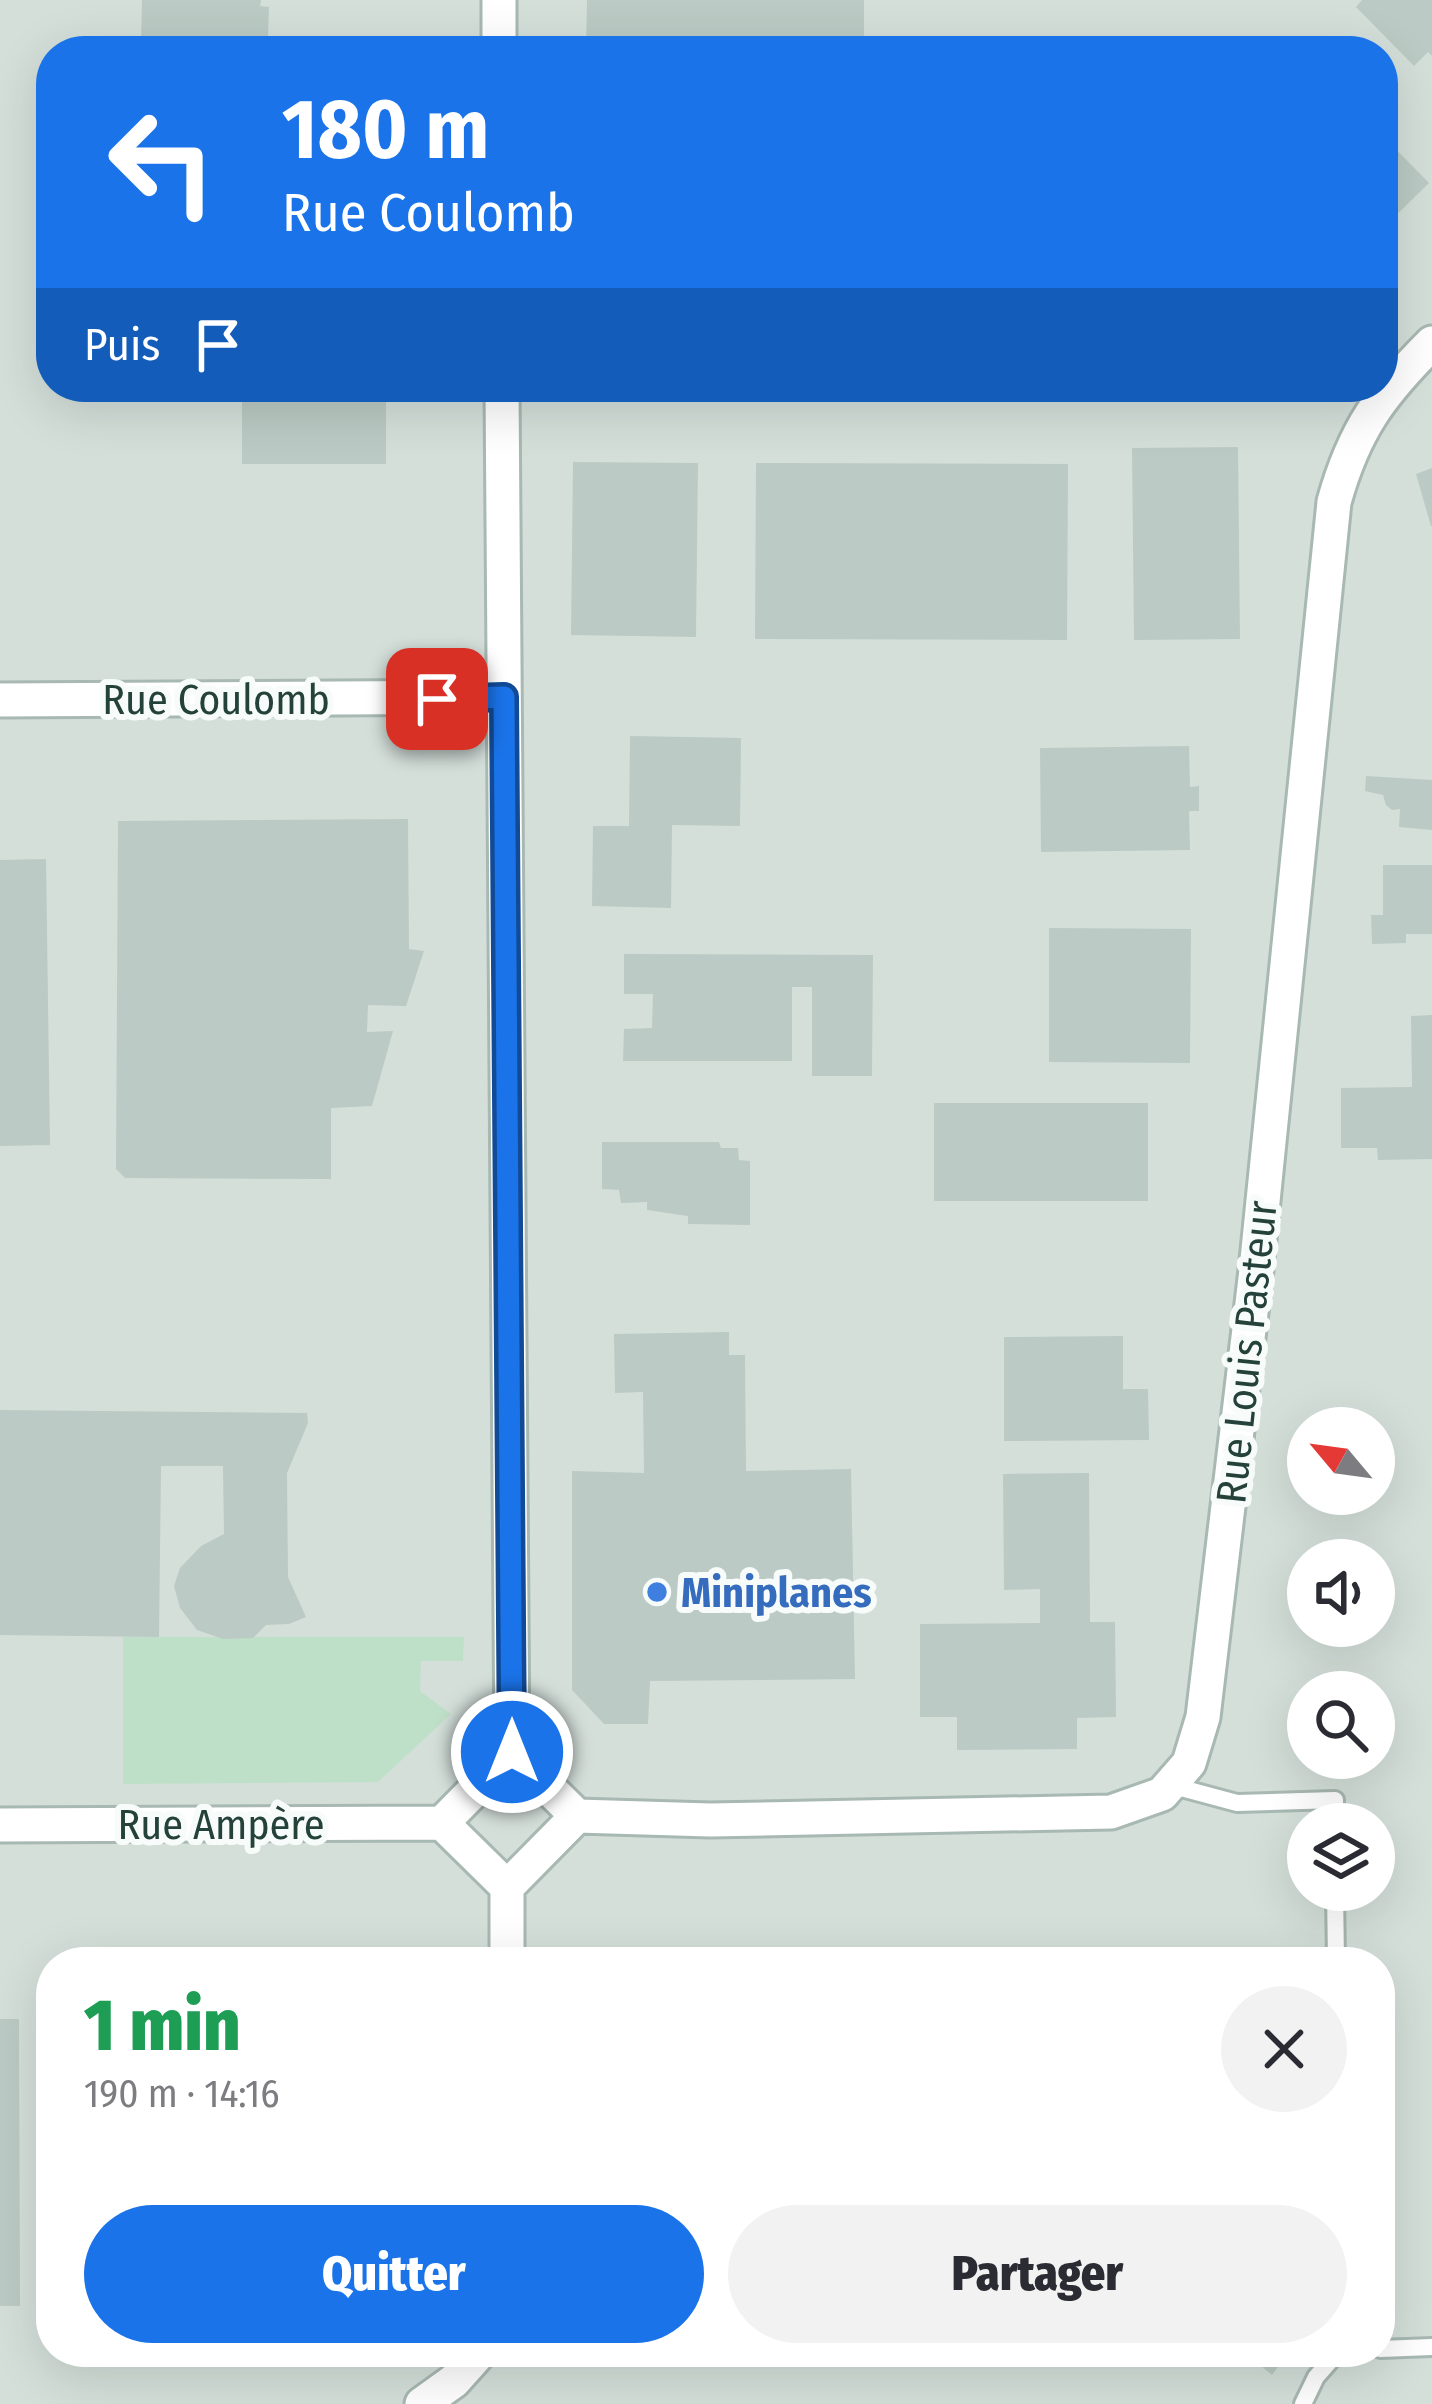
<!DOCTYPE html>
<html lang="fr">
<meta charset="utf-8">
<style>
body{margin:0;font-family:"Fira Sans Condensed",sans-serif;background:#f2f2f3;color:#2b2b33;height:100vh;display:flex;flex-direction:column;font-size:45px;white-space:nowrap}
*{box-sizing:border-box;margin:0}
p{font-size:39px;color:#7c7c81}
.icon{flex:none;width:66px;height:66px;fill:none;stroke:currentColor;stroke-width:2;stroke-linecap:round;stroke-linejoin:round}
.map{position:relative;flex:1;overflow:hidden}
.panel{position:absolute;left:36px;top:1947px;width:1359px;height:420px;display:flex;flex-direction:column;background:#fff;border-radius:48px;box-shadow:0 12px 48px #0002}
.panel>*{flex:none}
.banner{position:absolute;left:36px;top:36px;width:1362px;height:366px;border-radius:48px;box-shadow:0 12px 48px #0002;background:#1a73e8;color:#fff;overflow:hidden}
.needle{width:78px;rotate:299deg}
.controls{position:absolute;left:1287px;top:1407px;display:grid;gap:24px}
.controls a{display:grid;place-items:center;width:108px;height:108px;border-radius:50%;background:#fff;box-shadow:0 12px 48px #0002;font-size:60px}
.pin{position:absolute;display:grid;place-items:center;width:102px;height:102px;color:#fff;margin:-51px;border-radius:24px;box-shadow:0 6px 18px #0006}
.me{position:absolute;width:132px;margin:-66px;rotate:0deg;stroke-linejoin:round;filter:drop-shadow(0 0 9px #0008)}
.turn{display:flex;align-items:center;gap:42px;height:252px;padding:0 48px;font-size:54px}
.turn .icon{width:156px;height:156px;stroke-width:2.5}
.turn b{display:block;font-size:84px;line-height:102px}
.then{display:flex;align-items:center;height:114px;padding:0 48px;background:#0003;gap:24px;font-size:45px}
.round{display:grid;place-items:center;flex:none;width:126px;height:126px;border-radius:63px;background:#f2f2f3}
.headline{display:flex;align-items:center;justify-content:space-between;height:204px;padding:0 48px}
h1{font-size:72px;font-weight:800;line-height:90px;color:#1e9e55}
.primary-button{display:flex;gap:24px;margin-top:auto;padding:24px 48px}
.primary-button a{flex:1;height:138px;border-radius:72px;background:#1a73e8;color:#fff;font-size:48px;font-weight:800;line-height:138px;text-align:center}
.primary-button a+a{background:#f2f2f3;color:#2b2b33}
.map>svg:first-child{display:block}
</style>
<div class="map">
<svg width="1432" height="2404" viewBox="0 0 1432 2404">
<rect width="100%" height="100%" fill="#e6efeb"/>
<path fill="#d4dfda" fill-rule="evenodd" d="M0,0H1432V2404H0ZM51,51H1383V387H51ZM1308,1428H1374V1494H1308ZM1308,1560H1374V1626H1308ZM1308,1692H1374V1758H1308ZM1308,1824H1374V1890H1308ZM51,1962H1380V2352H51Z"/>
<path fill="#bfe0c8" d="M123,1637H464L463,1661H421L420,1691L451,1714L378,1782L123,1784Z"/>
<path fill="#bbcac4" d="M142,0H261L260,6L269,7L268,38L198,37V44L141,42Z
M587,0H864V51H586Z
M1362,0H1432V56L1428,52L1414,66L1356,7Z
M1383,136L1429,183L1383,228Z
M242,387H386V464H242Z
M1238,447L1240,639L1134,640L1132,448Z
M573,462L698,463L696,637L571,635Z
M756,463L1068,464L1067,640L755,639Z
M1432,468V526H1431L1416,474Z
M630,736L741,738L740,826L672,825L671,908L592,906L593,826H629Z
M1189,746L1190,787L1199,786V811H1189L1190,850L1041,852L1040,748Z
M1366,776L1432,780V830L1399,827L1400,809L1392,810L1386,805L1383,795L1365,791Z
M408,819L409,949L424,951L406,1006L368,1005L367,1032L393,1031L372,1106L331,1108V1179L125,1178L116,1169L118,821Z
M46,859L50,1145L0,1146V860Z
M1383,865H1432V934H1406V943L1372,944L1371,915H1383Z
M1049,928L1191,929L1190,1063L1049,1062Z
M624,954L873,955L872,1076H812V987H792V1061H623L624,1029L652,1028L653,994H624Z
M1432,1015V1159L1378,1160L1377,1148H1341V1088L1412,1087L1411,1016Z
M934,1103H1148V1201H934Z
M602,1142H719L721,1148H738L739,1160L750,1161V1225L688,1224V1216L647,1210V1202L621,1203L619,1190L602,1189Z
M729,1332V1355H745L746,1471L851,1469L855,1679L650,1681L648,1724H604L572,1690V1471L644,1473L643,1392L615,1393L614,1334Z
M1123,1336V1389H1148L1149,1440L1004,1441V1337Z
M0,1410L307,1413L308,1423L287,1473L288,1577L306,1617L289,1624L266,1625L253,1638L223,1639L197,1630L180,1608L174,1586L180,1568L201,1546L224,1534L223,1466H161L159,1637L0,1635Z
M1089,1473L1090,1622H1115L1116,1717L1077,1718V1749L957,1750V1717H920V1624L1040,1623V1589L1004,1590L1003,1474Z
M0,2019H19L20,2306H0Z
M1154,2352H1289L1272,2375L1250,2357L1155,2360Z"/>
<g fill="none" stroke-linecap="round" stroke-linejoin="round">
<defs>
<path id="service" d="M1170,1785L1237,1803L1335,1800V1824
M1335,1890L1336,1962
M1380,2349L1432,2347
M1303,2404L1316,2377L1338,2352"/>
<path id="minor" d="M499,0V51
M502,387L512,1752
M0,700L504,697
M512,1752L577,1816L507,1887L442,1823Z
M577,1816L710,1820L1111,1812L1162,1794L1189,1763L1203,1717L1256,1270L1334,502C1354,430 1380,395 1432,343
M0,1825L442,1823
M507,1887V1962
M422,2404L454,2381L480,2352"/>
</defs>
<use href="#service" stroke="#a8b8b2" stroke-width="22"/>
<use href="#minor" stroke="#a8b8b2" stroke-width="39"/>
<use href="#service" stroke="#fff" stroke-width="16"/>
<use href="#minor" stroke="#fff" stroke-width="33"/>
</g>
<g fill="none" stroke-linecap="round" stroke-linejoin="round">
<defs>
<path id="route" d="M437,699L504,697L512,1752"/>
</defs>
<use href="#route" stroke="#114b97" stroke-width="30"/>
<use href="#route" stroke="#1a73e8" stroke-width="21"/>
</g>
<circle fill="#3f7fe0" stroke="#f7fbf9" stroke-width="4.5" cx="657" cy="1592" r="12"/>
<g text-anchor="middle" stroke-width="12" stroke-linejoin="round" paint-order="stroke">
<g font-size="42" fill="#24423a" stroke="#f7fbf9">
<text x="216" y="714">Rue Coulomb</text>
<text transform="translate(1246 1352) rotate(-84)" y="15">Rue Louis Pasteur</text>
<text x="221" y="1839">Rue Ampère</text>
</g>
<g font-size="42" font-weight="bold" fill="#366cbe" stroke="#f7fbf9" text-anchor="start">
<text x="681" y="1607">Miniplanes</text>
</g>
</g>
</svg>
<div class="controls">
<a><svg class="needle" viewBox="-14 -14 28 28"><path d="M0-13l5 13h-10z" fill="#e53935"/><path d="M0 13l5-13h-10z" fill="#7c7c81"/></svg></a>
<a><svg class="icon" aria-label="sound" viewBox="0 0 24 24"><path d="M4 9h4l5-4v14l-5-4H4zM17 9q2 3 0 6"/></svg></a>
<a><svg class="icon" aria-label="search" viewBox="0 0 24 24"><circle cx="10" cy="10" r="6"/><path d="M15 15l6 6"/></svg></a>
<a><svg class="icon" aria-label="layers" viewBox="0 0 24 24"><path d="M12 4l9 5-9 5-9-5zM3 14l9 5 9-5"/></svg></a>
</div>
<div class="pin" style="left:437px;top:699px;background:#d93025"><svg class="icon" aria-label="arrive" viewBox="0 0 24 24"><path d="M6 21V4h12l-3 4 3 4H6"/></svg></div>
<svg class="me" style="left:512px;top:1752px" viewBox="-20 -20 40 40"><circle r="17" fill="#1a73e8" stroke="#fff" stroke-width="3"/><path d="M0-11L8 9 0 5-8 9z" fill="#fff"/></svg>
<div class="banner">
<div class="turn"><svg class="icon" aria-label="left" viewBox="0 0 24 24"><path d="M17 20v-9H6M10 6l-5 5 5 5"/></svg><div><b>180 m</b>Rue Coulomb</div></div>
<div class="then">Puis<svg class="icon" aria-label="arrive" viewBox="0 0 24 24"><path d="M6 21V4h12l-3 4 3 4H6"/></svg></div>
</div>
<section class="panel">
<div class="headline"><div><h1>1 min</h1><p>190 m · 14:16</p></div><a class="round"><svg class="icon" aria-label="close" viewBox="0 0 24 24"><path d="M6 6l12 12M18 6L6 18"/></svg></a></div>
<div class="primary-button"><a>Quitter</a><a>Partager</a></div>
</section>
</div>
